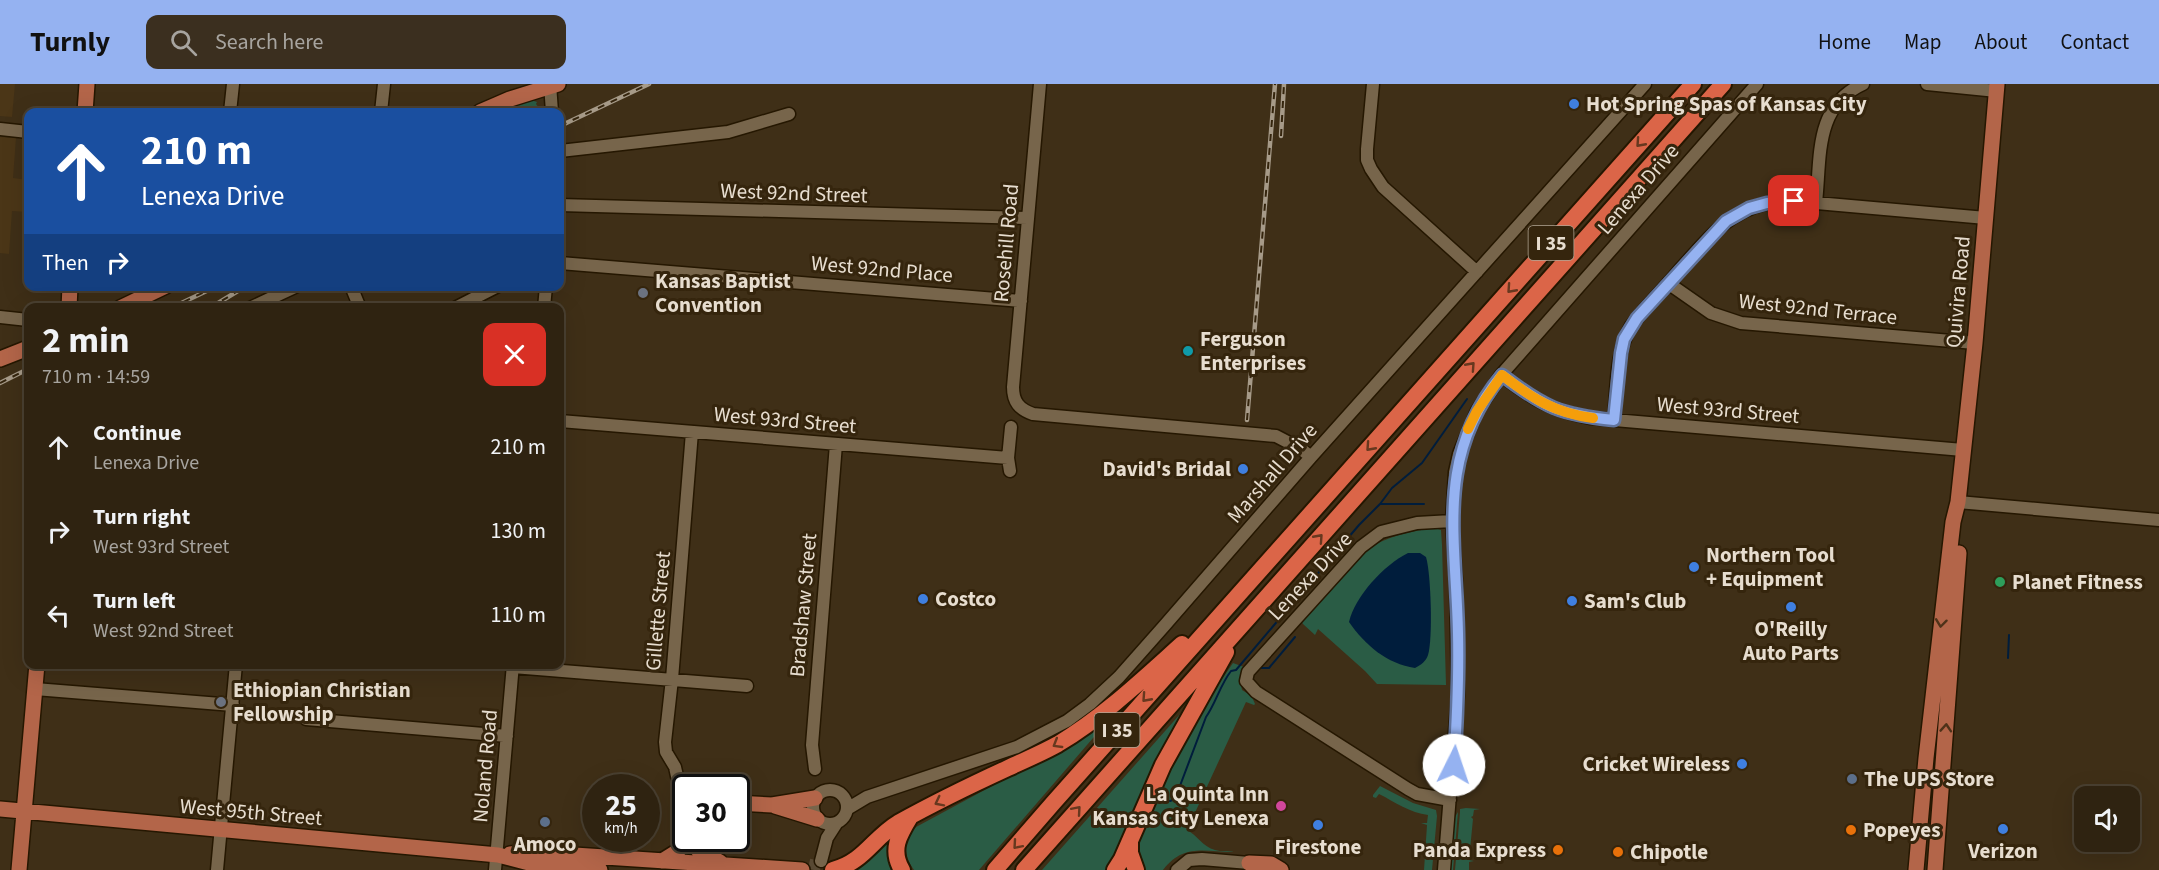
<!DOCTYPE html>
<meta charset="utf-8">
<style>
body{margin:0;font-family:"Source Sans 3",sans-serif;background:#3b2f1f;color:#f1f3f6;height:100vh;display:flex;flex-direction:column;font-size:22px;white-space:nowrap}
*{box-sizing:border-box;margin:0}
p{font-size:20px;color:#a7a49f}
.icon{flex:none;width:33px;height:33px;fill:none;stroke:currentColor;stroke-width:2;stroke-linecap:round;stroke-linejoin:round}
.map{position:relative;flex:1;overflow:hidden}
.details{position:absolute;left:24px;top:219px;width:540px;height:366px;display:flex;flex-direction:column;background:#2f2311;border-radius:12px;box-shadow:0 6px 24px #0002,0 0 0 2px #4a4031}
.details>*{flex:none}
.top-card{position:absolute;left:24px;top:24px;width:540px;height:183px;border-radius:12px;box-shadow:0 6px 24px #0002,0 0 0 2px #4a4031;background:#1a4fa0;color:#fff;overflow:hidden}
.buttons{position:absolute;left:2074px;top:702px;display:grid;gap:12px}
.buttons a{display:grid;place-items:center;width:66px;height:66px;border-radius:12px;background:#2f2311;box-shadow:0 6px 24px #0002,0 0 0 2px #4a4031;font-size:30px}
.speed{position:absolute;left:582px;top:690px;display:flex;gap:12px;font-size:30px;font-weight:700;text-align:center}
.speed>*{display:grid;place-content:center;width:78px;height:78px;border-radius:50%;background:#2f2311;box-shadow:0 6px 24px #0002,0 0 0 2px #4a4031;line-height:1}
.speed small{font-size:15px;font-weight:400}
.speed .limit{border:3px solid #111;border-radius:9px;background:#fff;color:#111}
.pin{position:absolute;display:grid;place-items:center;width:51px;height:51px;color:#fff;margin:-26px;border-radius:12px;box-shadow:0 3px 9px #0006}
.me{position:absolute;width:66px;margin:-33px;rotate:4deg;stroke-linejoin:round;filter:drop-shadow(0 0 4px #0008)}
.turn{display:flex;align-items:center;gap:21px;height:126px;padding:0 18px;font-size:27px}
.turn .icon{width:78px;height:78px;stroke-width:2.5}
.turn b{display:block;font-size:42px;line-height:51px}
.then{display:flex;align-items:center;height:57px;padding:0 18px;background:#0003;gap:12px;font-size:22px}
.round{display:grid;place-items:center;flex:none;width:63px;height:63px;border-radius:12px;background:#3b2f1f}
.overview{display:flex;align-items:center;justify-content:space-between;height:102px;padding:0 18px}
h1{font-size:36px;font-weight:700;line-height:45px}
ul{padding:0;list-style:none}
li{display:flex;align-items:center;gap:18px;height:84px;padding:0 18px}
li div{flex:1}
li b{display:block;font-size:22px}
li em{font-style:normal}
header{display:flex;align-items:center;gap:36px;box-sizing:border-box;height:84px;padding:0 30px;background:#95b2f1;color:#111}
header strong{font-size:28px}
nav{display:flex;gap:33px;margin-inline-start:auto;font-size:21px}
.search{width:420px;height:54px;background:#3b2f1f;display:flex;align-items:center;gap:15px;box-sizing:border-box;padding:0 21px;border-radius:12px;color:#a7a49f;font-size:22px}
.map>svg:first-child{display:block}
</style>
<header>
<strong>Turnly</strong>
<div class="search"><svg class="icon" aria-label="search" viewBox="0 0 24 24"><circle cx="10" cy="10" r="6"/><path d="M15 15l6 6"/></svg>Search here</div>
<nav><a>Home</a><a>Map</a><a>About</a><a>Contact</a></nav>
</header>
<div class="map">
<svg width="2159" height="786" viewBox="0 0 2159 786">
<rect width="100%" height="100%" fill="#3f2f17"/>
<path fill="#4b3617" d="M0,0H15L12,33L0,32Z
M0,53L16,54L13,94L28,96V128L12,127L9,170L0,169Z"/>
<path fill="#2a5c45" d="M531,16L537,18L536,20L542,28H495L523,17Z
M1435,444L1441,446L1442,461L1446,601L1377,600L1365,587L1318,545L1315,551L1303,540L1300,535L1365,467C1386,452 1411,447 1435,444Z
M1233,579L1244,583L1240,596L1242,606L1250,611V613H1252L1255,620L1254,621L1246,618L1187,746C1197,751 1203,763 1215,766C1221,768 1228,766 1234,768C1204,768 1184,759 1163,786H1143L1136,764L1155,711L1213,608Z
M1181,629L1184,631L1109,786H1042Z
M1103,636L1106,639L979,786H914C903,771 903,757 916,743L1053,669Z
M1380,702L1413,719L1436,726L1437,732L1432,786H1424L1427,741L1421,739H1427L1428,731C1410,729 1395,718 1379,710L1376,714L1373,713V711Z
M1466,724L1480,725L1474,726L1473,732L1471,733L1473,735L1469,776L1474,777L1469,778V786H1455L1460,728V725Z
M1458,728L1453,786H1450L1455,733Z
M891,753L894,786H853Z"/>
<path fill="#001d3c" d="M1408,469H1420L1426,473C1431,489 1433,555 1428,571C1426,577 1421,581 1415,584C1387,580 1365,561 1349,538C1355,512 1384,481 1408,469Z"/>
<g fill="none" stroke-linecap="round" stroke-linejoin="round">
<path stroke="#001d3c" stroke-width="2" d="M1380,420L1392,404L1422,379L1467,315
M2008,574L2009,551
M1261,584H1269L1295,553
M1170,717L1175,715L1206,633C1216,619 1220,601 1231,587L1236,586L1359,441L1380,420H1424"/>
<path stroke="#584933" stroke-width="12" stroke-dasharray="12 6" stroke-linecap="butt" d="M814,786L816,776"/>
<defs>
<path id="minor" d="M550,0L552,28
M1040,0L1013,303C1013,318 1019,325 1033,330L1276,352L1301,365L1311,373
M1373,0L1367,65V76L1371,85L1383,103L1477,188
M1927,0L1997,7
M230,28L233,0
M381,28L384,0
M0,45L28,48
M560,67L728,48L789,30
M1816,119C1821,73 1814,22 1863,0
M560,121L1028,134
M560,179L1021,217
M1668,199L1711,229L1741,239L1975,259
M351,202L360,224
M250,224L297,202
M455,224L498,202
M544,224L546,202
M0,233L28,236
M1501,291C1533,315 1551,327 1591,334L1963,366
M1614,336C1617,305 1615,270 1631,242C1645,223 1662,207 1677,189C1713,149 1736,116 1794,117L1986,134
M560,337L1008,374
M1010,387L1008,374L1011,343
M1958,418L2159,436
M513,583L747,602
M35,605L233,621
M306,635L507,652
M815,685L812,661L836,360
M813 723a17 17 0 1 1 34 0a17 17 0 1 1-34 0Z
M680,706L675,683L666,668L665,658L672,595L692,348
M1450,716L1417,710L1408,705L1256,608L1246,597L1248,588L1361,463L1381,448L1417,439L1452,437
M847,725L867,713L1017,663L1067,637L1090,620L1119,593L1165,541L1311,373L1645,0
M821,777L827,754L836,740
M217,786L236,580
M495,786L513,580
M1177,786L1189,776L1202,775L1249,779
M1444,786L1458,610L1456,497L1452,437L1455,388L1459,370L1477,327L1501,291L1757,0"/>
<path id="major" d="M85,28L87,0
M480,28L510,15L558,0
M69,224L70,202
M120,224L166,202
M0,275L28,264
M736,719L772,721L815,714
M775,722L817,735
M0,725L498,771L529,779L600,786
M691,754L698,766L720,778
M510,770L529,768L802,786
M662,777L678,767L687,754
M1249,779L1271,780L1281,786
M19,786L37,580
M1916,786L1926,674L1953,438L1958,418L1975,259L1997,0
M1935,786L1959,469"/>
<path id="highway" d="M1130,758V769L1136,786
M833,786C864,778 873,754 898,739C934,719 971,701 1008,684C1025,676 1042,669 1058,660C1103,633 1142,596 1182,560
M902,786C890,766 899,751 910,733
M995,786L1054,718L1693,0
M1024,786L1723,0
M1115,786L1122,775L1163,681L1226,568"/>
</defs>
<use href="#minor" stroke="#251701" stroke-width="15"/>
<use href="#major" stroke="#251701" stroke-width="18"/>
<use href="#highway" stroke="#251701" stroke-width="20"/>
<use href="#minor" stroke="#77654b" stroke-width="12"/>
<use href="#major" stroke="#b36549" stroke-width="15"/>
<use href="#highway" stroke="#db6548" stroke-width="16"/>
<defs>
<path id="rail" d="M560,42L649,0
M1281,52L1284,0
M171,224L217,202
M210,224L246,202
M0,299L28,285
M1247,336L1275,0"/>
</defs>
<use href="#rail" stroke="#a69a88" stroke-width="4.5"/>
<use href="#rail" stroke="#35250d" stroke-width="2" stroke-dasharray="7" stroke-linecap="butt"/>
</g>
<defs><path id="oneway-chevron" d="M-2-3.5L2.5 0L-2 3.5" fill="none" stroke-width="1.6" stroke-linecap="round" stroke-linejoin="round" transform="scale(1.5)"/></defs>
<g stroke="#67381f">
<use href="#oneway-chevron" transform="translate(1640 59) rotate(132)"/>
<use href="#oneway-chevron" transform="translate(1511 205) rotate(132)"/>
<use href="#oneway-chevron" transform="translate(1471 282) rotate(-48)"/>
<use href="#oneway-chevron" transform="translate(1370 363) rotate(132)"/>
<use href="#oneway-chevron" transform="translate(1319 454) rotate(-48)"/>
<use href="#oneway-chevron" transform="translate(1146 614) rotate(132)"/>
<use href="#oneway-chevron" transform="translate(1057 660) rotate(149)"/>
<use href="#oneway-chevron" transform="translate(939 718) rotate(153)"/>
<use href="#oneway-chevron" transform="translate(1077 726) rotate(-49)"/>
<use href="#oneway-chevron" transform="translate(1017 761) rotate(131)"/>
</g>
<g stroke="#4e3219">
<use href="#oneway-chevron" transform="translate(1941 539) rotate(97)"/>
<use href="#oneway-chevron" transform="translate(1946 644) rotate(-86)"/>
</g>
<g fill="none" stroke-linecap="round" stroke-linejoin="round">
<defs>
<path id="route" d="M1454,681C1457,637 1459,593 1458,549C1456,452 1435,372 1502,291C1544,323 1560,331 1614,336L1621,269L1624,255L1637,234L1726,137L1749,124L1767,119L1794,117"/>
</defs>
<use href="#route" stroke="#61749d" stroke-width="15"/>
<use href="#route" stroke="#95b2f1" stroke-width="10"/>
<path stroke="#f59e0b" stroke-width="10" d="M1468,345L1477,327L1502,291C1532,314 1554,329 1593,334"/>
</g>
<g fill="#3f7fe0" stroke="#35250d" stroke-width="2">
<circle cx="1574" cy="20" r="6"/>
<circle cx="1243" cy="385" r="6"/>
<circle cx="1694" cy="483" r="6"/>
<circle cx="923" cy="515" r="6"/>
<circle cx="1572" cy="517" r="6"/>
<circle cx="1791" cy="523" r="6"/>
<circle cx="1742" cy="680" r="6"/>
<circle cx="1318" cy="741" r="6"/>
<circle cx="2003" cy="745" r="6"/>
</g>
<g fill="#6b7280" stroke="#35250d" stroke-width="2">
<circle cx="643" cy="209" r="6"/>
<circle cx="221" cy="618" r="6"/>
</g>
<circle fill="#0f9aa8" stroke="#35250d" stroke-width="2" cx="1188" cy="267" r="6"/>
<circle fill="#2e9e5b" stroke="#35250d" stroke-width="2" cx="2000" cy="498" r="6"/>
<g fill="#5c6f8a" stroke="#35250d" stroke-width="2">
<circle cx="1852" cy="695" r="6"/>
<circle cx="545" cy="738" r="6"/>
</g>
<circle fill="#d1479c" stroke="#35250d" stroke-width="2" cx="1281" cy="722" r="6"/>
<g fill="#e8710a" stroke="#35250d" stroke-width="2">
<circle cx="1851" cy="746" r="6"/>
<circle cx="1558" cy="766" r="6"/>
<circle cx="1618" cy="768" r="6"/>
</g>
<g text-anchor="middle" stroke-width="6" stroke-linejoin="round" paint-order="stroke">
<g fill="#35250d" stroke="#b2a695" stroke-width="1.5">
<rect x="1528.5" y="142" width="45" height="34" rx="4.5"/>
<rect x="1094.5" y="629" width="45" height="34" rx="4.5"/>
</g>
<g font-size="20" font-weight="bold" fill="#e7ddcf">
<text x="1551" y="166">I 35</text>
<text x="1117" y="653">I 35</text>
</g>
<g font-size="21" font-weight="bold" fill="#e7ddcf" stroke="#35250d" text-anchor="start">
<text x="1586" y="27">Hot Spring Spas of Kansas City</text>
<text x="655" y="204">Kansas Baptist<tspan x="655" dy="24">Convention</tspan></text>
<text x="1200" y="262">Ferguson<tspan x="1200" dy="24">Enterprises</tspan></text>
<text x="1231" y="392" text-anchor="end">David's Bridal</text>
<text x="1706" y="478">Northern Tool<tspan x="1706" dy="24">+ Equipment</tspan></text>
<text x="2012" y="505">Planet Fitness</text>
<text x="935" y="522">Costco</text>
<text x="1584" y="524">Sam's Club</text>
<text x="1791" y="552" text-anchor="middle">O'Reilly<tspan x="1791" dy="24">Auto Parts</tspan></text>
<text x="233" y="613">Ethiopian Christian<tspan x="233" dy="24">Fellowship</tspan></text>
<text x="1730" y="687" text-anchor="end">Cricket Wireless</text>
<text x="1864" y="702">The UPS Store</text>
<text x="1269" y="717" text-anchor="end">La Quinta Inn<tspan x="1269" dy="24">Kansas City Lenexa</tspan></text>
<text x="1863" y="753">Popeyes</text>
<text x="545" y="767" text-anchor="middle">Amoco</text>
<text x="1318" y="770" text-anchor="middle">Firestone</text>
<text x="1546" y="773" text-anchor="end">Panda Express</text>
<text x="2003" y="774" text-anchor="middle">Verizon</text>
<text x="1630" y="775">Chipotle</text>
</g>
<g font-size="21" fill="#e7ddcf" stroke="#35250d">
<text transform="translate(1638 105) rotate(-49)" y="7">Lenexa Drive</text>
<text transform="translate(794 109) rotate(2)" y="7">West 92nd Street</text>
<text transform="translate(1006 159) rotate(-85)" y="7">Rosehill Road</text>
<text transform="translate(882 185) rotate(5)" y="7">West 92nd Place</text>
<text transform="translate(1958 208) rotate(-85)" y="7">Quivira Road</text>
<text transform="translate(1818 225) rotate(6)" y="7">West 92nd Terrace</text>
<text transform="translate(1728 326) rotate(5)" y="7">West 93rd Street</text>
<text transform="translate(785 336) rotate(5)" y="7">West 93rd Street</text>
<text transform="translate(1272 389) rotate(-49)" y="7">Marshall Drive</text>
<text transform="translate(1310 492) rotate(-47)" y="7">Lenexa Drive</text>
<text transform="translate(803 521) rotate(-85)" y="7">Bradshaw Street</text>
<text transform="translate(658 527) rotate(-85)" y="7">Gillette Street</text>
<text transform="translate(485 682) rotate(-85)" y="7">Noland Road</text>
<text transform="translate(251 728) rotate(5)" y="7">West 95th Street</text>
</g>
</g>
</svg>
<div class="buttons">
<a><svg class="icon" aria-label="sound" viewBox="0 0 24 24"><path d="M4 9h4l5-4v14l-5-4H4zM17 9q2 3 0 6"/></svg></a>
</div>
<div class="speed"><div>25<small>km/h</small></div><div class="limit">30</div></div>
<div class="pin" style="left:1794px;top:117px;background:#d93025"><svg class="icon" aria-label="arrive" viewBox="0 0 24 24"><path d="M6 21V4h12l-3 4 3 4H6"/></svg></div>
<svg class="me" style="left:1454px;top:681px" viewBox="-20 -20 40 40"><circle r="19" fill="#fff"/><path d="M0-13L10 11 0 6-10 11z" fill="#95b2f1"/></svg>
<div class="top-card">
<div class="turn"><svg class="icon" aria-label="ahead" viewBox="0 0 24 24"><path d="M12 20V5M6 11l6-6 6 6"/></svg><div><b>210 m</b>Lenexa Drive</div></div>
<div class="then">Then<svg class="icon" aria-label="right" viewBox="0 0 24 24"><path d="M7 20v-9h11M14 6l5 5-5 5"/></svg></div>
</div>
<section class="details">
<div class="overview"><div><h1>2 min</h1><p>710 m · 14:59</p></div><a class="round" style="background:#d93025;color:#fff"><svg class="icon" aria-label="close" viewBox="0 0 24 24"><path d="M6 6l12 12M18 6L6 18"/></svg></a></div>
<ul>
<li><svg class="icon" aria-label="ahead" viewBox="0 0 24 24"><path d="M12 20V5M6 11l6-6 6 6"/></svg><div><b>Continue</b><p>Lenexa Drive</p></div><em>210 m</em></li>
<li><svg class="icon" aria-label="right" viewBox="0 0 24 24"><path d="M7 20v-9h11M14 6l5 5-5 5"/></svg><div><b>Turn right</b><p>West 93rd Street</p></div><em>130 m</em></li>
<li><svg class="icon" aria-label="left" viewBox="0 0 24 24"><path d="M17 20v-9H6M10 6l-5 5 5 5"/></svg><div><b>Turn left</b><p>West 92nd Street</p></div><em>110 m</em></li>
</ul>
</section>
</div>
